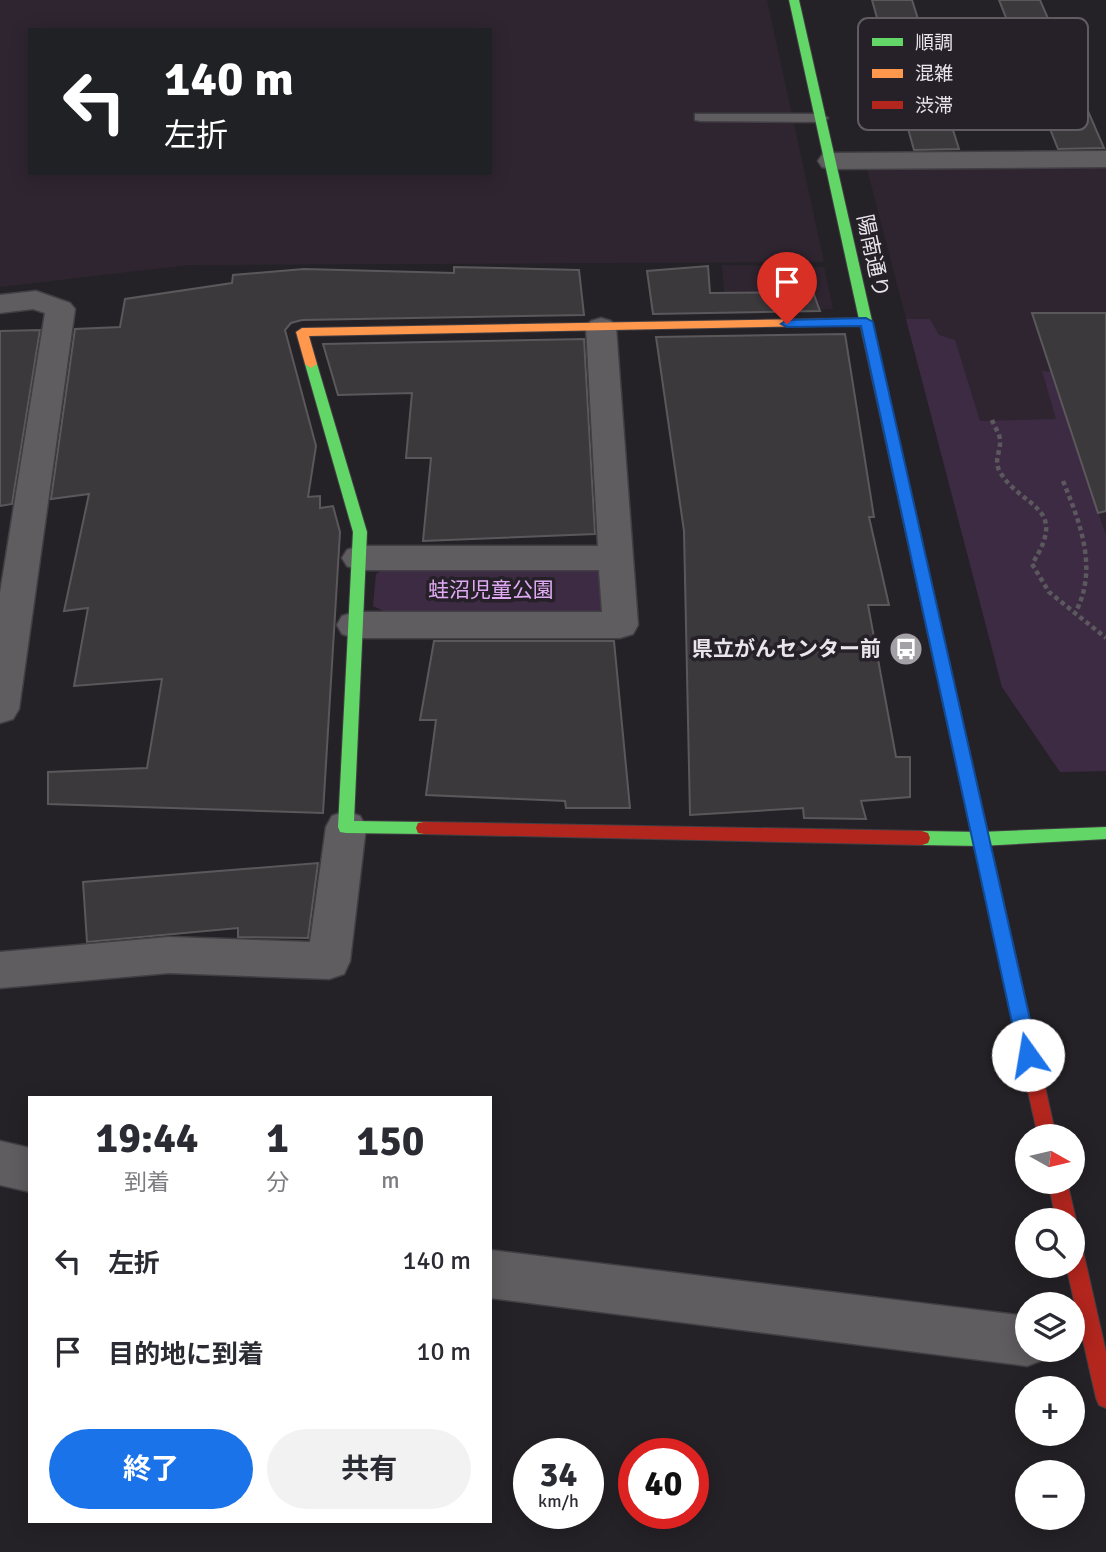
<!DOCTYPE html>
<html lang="ja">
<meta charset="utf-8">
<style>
body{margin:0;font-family:Signika,"Noto Sans JP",sans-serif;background:#f2f2f3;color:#2b2b33;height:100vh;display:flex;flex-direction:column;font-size:26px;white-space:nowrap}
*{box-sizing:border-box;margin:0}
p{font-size:23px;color:#7c7c81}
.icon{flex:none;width:38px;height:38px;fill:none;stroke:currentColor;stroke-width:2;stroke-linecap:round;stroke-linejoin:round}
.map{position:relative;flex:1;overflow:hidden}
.sheet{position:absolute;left:28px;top:1096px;width:464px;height:427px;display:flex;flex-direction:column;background:#fff;border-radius:0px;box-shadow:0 4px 18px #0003}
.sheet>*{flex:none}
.top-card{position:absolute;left:28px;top:28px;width:464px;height:147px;border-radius:0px;box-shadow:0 4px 18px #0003;background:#202124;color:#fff;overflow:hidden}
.needle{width:46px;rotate:98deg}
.controls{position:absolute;left:1015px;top:1124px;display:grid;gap:14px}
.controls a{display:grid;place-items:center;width:70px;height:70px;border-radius:50%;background:#fff;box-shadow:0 4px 18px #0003;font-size:35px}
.speed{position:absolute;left:513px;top:1438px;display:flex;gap:14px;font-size:35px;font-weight:700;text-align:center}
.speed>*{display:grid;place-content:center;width:91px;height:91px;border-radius:50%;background:#fff;box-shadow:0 4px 18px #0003;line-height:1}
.speed small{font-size:18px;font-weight:400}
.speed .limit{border:10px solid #d22;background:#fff;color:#111}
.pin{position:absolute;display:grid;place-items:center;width:60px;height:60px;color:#fff;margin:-72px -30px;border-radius:50% 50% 50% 0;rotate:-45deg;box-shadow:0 0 7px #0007}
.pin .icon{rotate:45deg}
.me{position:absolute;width:77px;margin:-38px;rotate:347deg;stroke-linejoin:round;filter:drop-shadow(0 0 5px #0008)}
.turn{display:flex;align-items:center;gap:24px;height:147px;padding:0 21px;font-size:32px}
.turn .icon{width:91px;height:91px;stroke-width:2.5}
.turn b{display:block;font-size:49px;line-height:60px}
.eta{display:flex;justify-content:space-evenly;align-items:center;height:119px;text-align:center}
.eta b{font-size:42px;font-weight:700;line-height:49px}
.button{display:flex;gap:14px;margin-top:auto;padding:14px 21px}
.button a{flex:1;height:80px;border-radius:42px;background:#1a73e8;color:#fff;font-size:28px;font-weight:700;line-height:80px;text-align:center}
.button a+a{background:#f2f2f3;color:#2b2b33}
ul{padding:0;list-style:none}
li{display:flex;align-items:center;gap:21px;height:91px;padding:0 21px}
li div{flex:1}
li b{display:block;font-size:26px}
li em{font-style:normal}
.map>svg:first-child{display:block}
</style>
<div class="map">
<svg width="1106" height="1552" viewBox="0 0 1106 1552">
<rect width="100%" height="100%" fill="#252227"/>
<path fill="#2f2531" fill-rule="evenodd" d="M0,0H767L824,262L188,265L0,287ZM30,30H490V173H30Z
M1106,168V771L1060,772L1002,687L867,169Z
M722,265L824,267L833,309L726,314Z"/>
<path fill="#3d2b44" d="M906,319H930L939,335L955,340L980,421L1056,419L1042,371L1051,372L1106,535V771L1060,772L1002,687Z
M389,566L593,567L607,573L609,605L596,614L386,612L373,606L376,574Z"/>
<path fill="#3c393d" stroke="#5b585c" stroke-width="2" d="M872,0H912L959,149L914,150Z
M999,0H1040L1104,148L1058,149Z
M708,266L710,293L813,292L820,311L653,314L647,271Z
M454,267L579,270L584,315L302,320L291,323L285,330L316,446L308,497L320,496V508L333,506L340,532L323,813L48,804V772L147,768L162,679L74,686L88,608L64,611L89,494L51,499L75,329L120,327L125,299L232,283L233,275L304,269L454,273Z
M1032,313H1106V511L1098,513Z
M40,330L12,504L0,506V331Z
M845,334L874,517H869L889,605H868L896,757H910V797L861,801L866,819L804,818L803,808L690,815L684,531L656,337Z
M584,339L595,534L423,541L431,458H406L412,393L338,395L323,344Z
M434,641H614L630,808H566L565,801L426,795L436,720H420Z
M318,863L308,938L238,937V928L87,942L83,882Z"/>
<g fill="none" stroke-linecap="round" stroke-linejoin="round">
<defs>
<path id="lane" d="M695,114H821L828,118L821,122L700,121L695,120Z"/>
<path id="street" d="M1106,151V167L831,169L822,167L818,161L822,155L831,153Z
M36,291L70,303L75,309L19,709L13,719L0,723V593L45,313L33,309L0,313V295Z
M601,318L611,321L616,327L638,625L633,634L620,638H355L342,634L337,625L342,616L355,612H602L599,570H359L347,566L342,558L347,550L359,546H598L586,327L591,321Z
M346,811L360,816L366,827L350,961L344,974L329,979L169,973L0,988V952L169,937L310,942L326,827L332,816Z
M0,1141L30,1148V1192L0,1185Z
M490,1250L1027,1316V1349H1048L1045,1359L1027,1366L490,1298Z"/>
<path id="fast" d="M789,0H799L910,488L903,492L896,488Z
M311,360L317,364L367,532L354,821L424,822L430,823L432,828L430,833L424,834L346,833L340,832L338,827L353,532L305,364Z
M1106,827V839L980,846L922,845L916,843L914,838L916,833L922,831L980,832Z"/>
<path id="slow" d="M866,318L870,319V325L309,336L317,364L311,368L305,364L296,332L302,328Z
M903,484L910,488L1026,1002L1023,1007L1017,1010L1011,1007L1008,1002L896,488Z"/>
<path id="jam" d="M424,822L922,831L928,833L930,838L928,843L922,845L424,834L418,833L416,828L418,823Z
M1017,994L1023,997L1026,1002L1056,1136H1038L1008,1002L1011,997Z
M1048,1181H1067L1076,1220L1073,1227V1220H1056Z
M1073,1241L1080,1244L1083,1251L1106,1352V1408L1099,1405L1096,1398L1066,1265H1073Z"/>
</defs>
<use href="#lane" stroke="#423f44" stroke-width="3"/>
<use href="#street" stroke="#423f44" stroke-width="3"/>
<use href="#fast" stroke="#423f44" stroke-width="2"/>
<use href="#slow" stroke="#423f44" stroke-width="2"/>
<use href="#jam" stroke="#423f44" stroke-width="2"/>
<path stroke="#5b595d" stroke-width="4.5" stroke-dasharray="4.5 3.5" stroke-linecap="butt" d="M992,420C994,426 1000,434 1000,440C1001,452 993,460 1000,472C1022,509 1070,505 1032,564L1049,592L1106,638
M1063,481C1081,525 1099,571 1074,615"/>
<use href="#lane" fill="#605d61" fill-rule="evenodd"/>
<use href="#street" fill="#605d61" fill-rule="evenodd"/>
<use href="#fast" fill="#63d668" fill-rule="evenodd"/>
<use href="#slow" fill="#ff974d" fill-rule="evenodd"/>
<use href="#jam" fill="#b3261e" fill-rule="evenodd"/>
</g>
<path fill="#1a73e8" stroke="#114b97" stroke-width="2" d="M866,318L873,322L1038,1055L1035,1060L1028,1063L1022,1060L1019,1055L861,326L787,327L781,324L787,320Z"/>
<defs>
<symbol id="bus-disc" viewBox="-11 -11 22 22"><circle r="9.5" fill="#a4a1a6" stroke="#262128"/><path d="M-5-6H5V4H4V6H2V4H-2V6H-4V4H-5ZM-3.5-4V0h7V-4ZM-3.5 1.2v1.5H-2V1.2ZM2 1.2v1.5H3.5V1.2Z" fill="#fff"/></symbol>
</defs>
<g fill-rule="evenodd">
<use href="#bus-disc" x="887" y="630" width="38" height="38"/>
</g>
<g text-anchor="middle" stroke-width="7" stroke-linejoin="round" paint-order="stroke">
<g font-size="21" fill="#e9e5eb" stroke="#262128">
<text transform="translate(873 256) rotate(78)" y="7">陽南通り</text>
</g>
<g font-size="21" fill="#dfa9f3" stroke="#262128">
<text x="491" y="597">蛙沼児童公園</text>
</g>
<g font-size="21" font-weight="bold" fill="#e9e5eb" stroke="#262128" text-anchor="end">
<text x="881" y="656">県立がんセンター前</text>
</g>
</g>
<rect x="858" y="18" width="230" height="112" rx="10" fill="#262128" stroke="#605c62" stroke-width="2"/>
<rect x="872" y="38" width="31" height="8" fill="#63d668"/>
<rect x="872" y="69" width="31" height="9" fill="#ff974d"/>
<rect x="872" y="101" width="31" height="8" fill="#b3261e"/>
<g font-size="19" fill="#e9e5eb">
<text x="915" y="49">順調</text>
<text x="915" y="80">混雑</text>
<text x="915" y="112">渋滞</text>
</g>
</svg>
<div class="controls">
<a><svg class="needle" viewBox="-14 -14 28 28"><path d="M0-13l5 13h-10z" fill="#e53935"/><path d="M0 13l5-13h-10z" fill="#7c7c81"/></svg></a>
<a><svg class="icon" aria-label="search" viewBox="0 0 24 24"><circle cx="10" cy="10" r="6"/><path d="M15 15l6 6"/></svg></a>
<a><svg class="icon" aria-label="layers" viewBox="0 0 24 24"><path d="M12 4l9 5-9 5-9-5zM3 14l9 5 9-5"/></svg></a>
<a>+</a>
<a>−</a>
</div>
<div class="speed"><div>34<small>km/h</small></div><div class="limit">40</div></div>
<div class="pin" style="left:787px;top:324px;background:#d93025"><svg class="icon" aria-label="arrive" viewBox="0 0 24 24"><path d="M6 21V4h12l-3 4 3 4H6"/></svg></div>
<svg class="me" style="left:1028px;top:1055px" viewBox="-20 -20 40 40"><circle r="19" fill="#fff"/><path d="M0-13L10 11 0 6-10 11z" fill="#1a73e8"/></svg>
<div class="top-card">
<div class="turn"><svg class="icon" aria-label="left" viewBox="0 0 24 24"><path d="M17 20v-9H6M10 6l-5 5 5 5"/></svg><div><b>140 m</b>左折</div></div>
</div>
<section class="sheet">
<div class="eta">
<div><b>19:44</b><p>到着</p></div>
<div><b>1</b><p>分</p></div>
<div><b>150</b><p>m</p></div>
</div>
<ul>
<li><svg class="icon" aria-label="left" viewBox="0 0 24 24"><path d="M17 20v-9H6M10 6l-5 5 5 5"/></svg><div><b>左折</b></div><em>140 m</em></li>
<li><svg class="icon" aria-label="arrive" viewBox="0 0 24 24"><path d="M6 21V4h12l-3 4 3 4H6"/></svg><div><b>目的地に到着</b></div><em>10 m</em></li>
</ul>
<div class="button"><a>終了</a><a>共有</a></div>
</section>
</div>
